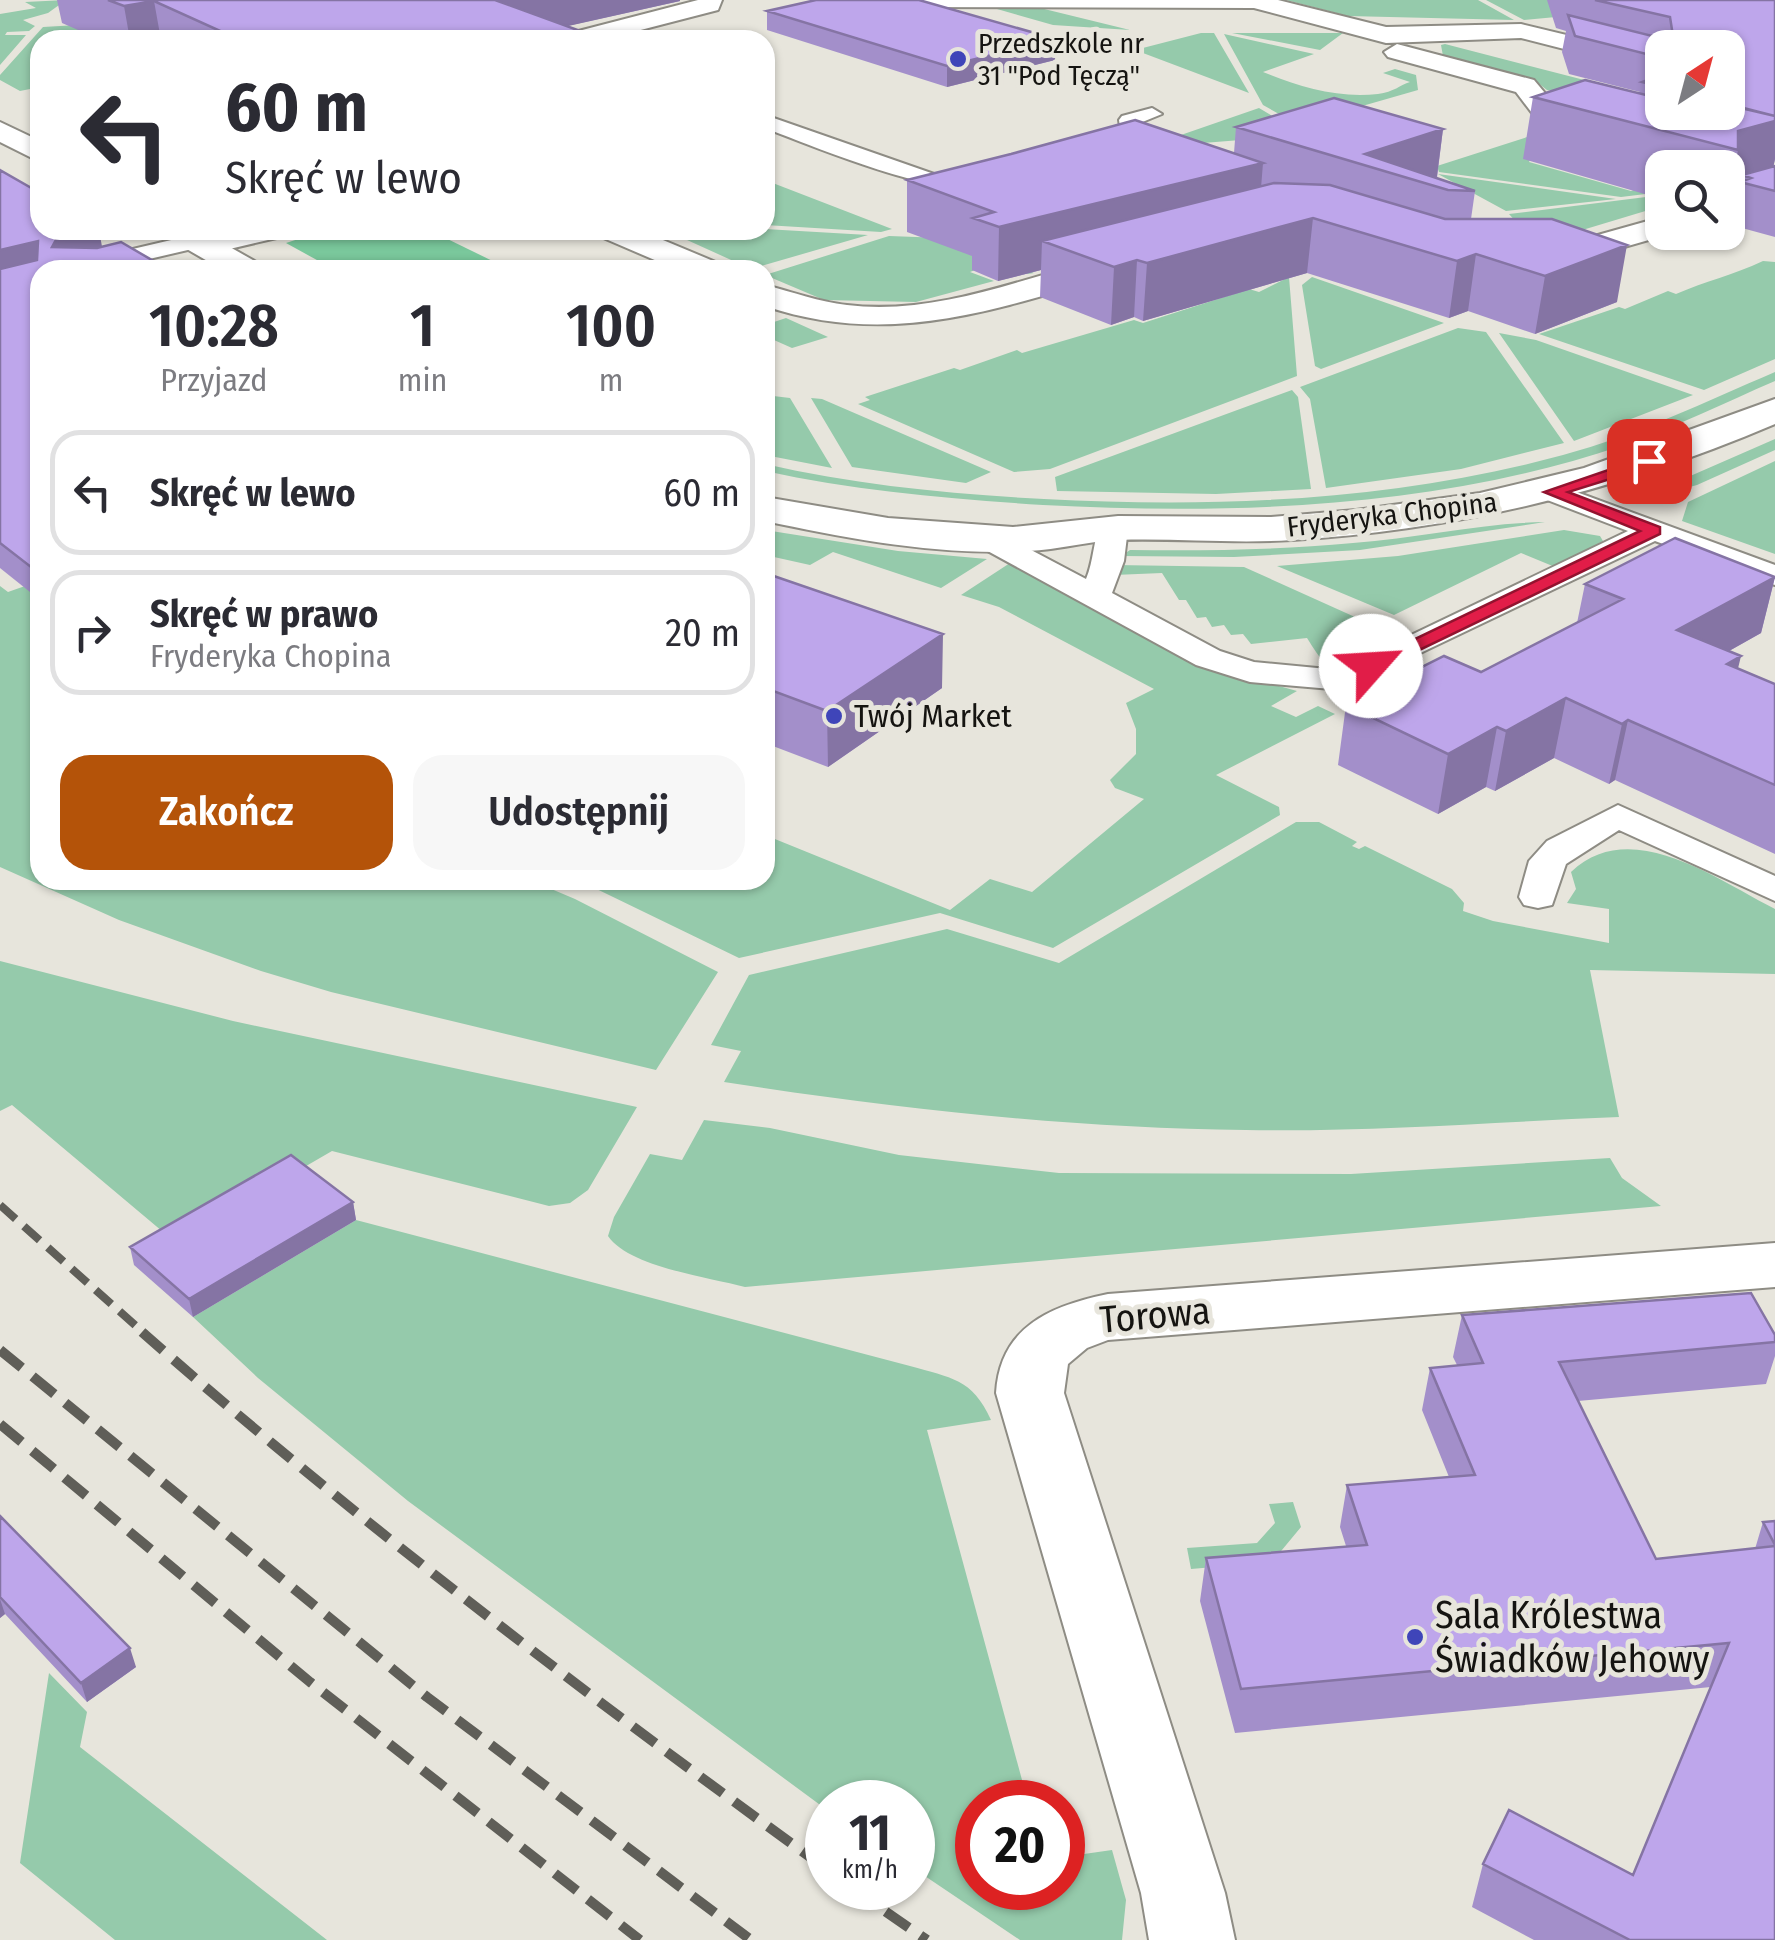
<!DOCTYPE html>
<html lang="pl">
<meta charset="utf-8">
<style>
body{margin:0;font-family:"Fira Sans Condensed",sans-serif;background:#f7f7f7;color:#2b2b33;height:100vh;display:flex;flex-direction:column;font-size:38px;white-space:nowrap}
*{box-sizing:border-box;margin:0}
p{font-size:32px;color:#7c7c81}
.icon{flex:none;width:55px;height:55px;fill:none;stroke:currentColor;stroke-width:2;stroke-linecap:round;stroke-linejoin:round}
.map{position:relative;flex:1;overflow:hidden}
.side{position:absolute;left:30px;top:260px;width:745px;height:630px;display:flex;flex-direction:column;background:#fff;border-radius:30px;box-shadow:0 2px 8px #0004}
.side>*{flex:none}
.banner{position:absolute;left:30px;top:30px;width:745px;height:210px;border-radius:30px;box-shadow:0 2px 8px #0004;background:#fff;color:#2b2b33;overflow:hidden}
.needle{width:65px;rotate:36deg}
.buttons{position:absolute;left:1645px;top:30px;display:grid;gap:20px}
.buttons a{display:grid;place-items:center;width:100px;height:100px;border-radius:20px;background:#fff;box-shadow:0 2px 8px #0004;font-size:50px}
.speed{position:absolute;left:805px;top:1780px;display:flex;gap:20px;font-size:50px;font-weight:700;text-align:center}
.speed>*{display:grid;place-content:center;width:130px;height:130px;border-radius:50%;background:#fff;box-shadow:0 2px 8px #0004;line-height:1}
.speed small{font-size:25px;font-weight:400}
.speed .limit{border:15px solid #d22;background:#fff;color:#111}
.pin{position:absolute;display:grid;place-items:center;width:85px;height:85px;color:#fff;margin:-42px;border-radius:20px;box-shadow:0 5px 15px #0006}
.me{position:absolute;width:110px;margin:-55px;rotate:64deg;stroke-linejoin:round;filter:drop-shadow(0 0 8px #0008)}
.turn{display:flex;align-items:center;gap:35px;height:210px;padding:0 30px;font-size:45px}
.turn .icon{width:130px;height:130px;stroke-width:2.5}
.turn b{display:block;font-size:70px;line-height:85px}
.eta{display:flex;justify-content:space-evenly;align-items:center;height:170px;text-align:center}
.eta b{font-size:60px;font-weight:600;line-height:70px}
.button{display:flex;gap:20px;margin-top:auto;padding:20px 30px}
.button a{flex:1;height:115px;border-radius:30px;background:#b45309;color:#fff;font-size:40px;font-weight:600;line-height:115px;text-align:center}
.button a+a{background:#f7f7f7;color:#2b2b33}
ul{padding:0;list-style:none}
li{display:flex;align-items:center;gap:30px;height:125px;margin:0 20px 15px;padding:0 10px;border:5px solid #e1e1e2;border-radius:30px}
li div{flex:1}
li b{display:block;font-size:38px}
li em{font-style:normal}
.map>svg:first-child{display:block}
</style>
<div class="map">
<svg width="1775" height="1940" viewBox="0 0 1775 1940">
<rect width="100%" height="100%" fill="#e7e5dc"/>
<path fill="#95caab" d="M66,0L48,13L23,20L35,26L29,31L7,32L5,35H26L0,65V14L36,8L25,2Z
M1286,0H1478L1514,20L1348,16Z
M1486,0H1737L1524,20Z
M983,5L1032,6L1130,30L1053,25Z
M130,22L79,32L95,40H40V87L20,91L0,80V75L43,27Z
M1201,33H1214L1249,93L1135,50Z
M1232,33H1343L1320,50Z
M1224,34L1314,54L1263,72C1297,86 1338,99 1378,94C1394,92 1400,85 1410,82L1383,73L1395,69L1416,75L1418,90L1310,121L1302,127L1263,105Z
M1445,44L1662,100V112L1676,115L1547,90L1538,83L1443,56L1441,45Z
M1259,108L1305,135L1153,147L1152,145Z
M1543,132L1529,162L1631,191L1647,185L1662,192L1621,197L1439,172L1437,166Z
M1438,174L1616,199L1506,211Z
M765,180L892,229L881,232L765,225Z
M1662,195V206L1536,244L1509,214Z
M765,229L868,235L751,269L665,230Z
M889,236L943,238L1034,273C1008,278 1004,259 970,272L994,281L916,302L824,300L765,275Z
M1763,261L1775,262V359L1704,390L1539,334L1619,307L1625,309L1668,291L1676,294C1706,281 1733,275 1763,261Z
M1289,277L1297,376L1050,469L1014,472L858,404L870,400L865,397L954,368L960,370L1017,350L1022,353L1134,320L1143,323L1249,289L1259,292Z
M1312,277L1444,323L1321,369L1315,366L1302,285Z
M786,318L828,337L792,348L765,336V325Z
M1458,328L1486,332L1564,443L1461,469L1326,488L1310,399L1300,387Z
M1499,333L1536,340L1693,395L1574,441Z
M1775,372V381C1724,403 1674,428 1621,446C1437,508 1236,515 1043,505C950,499 857,491 765,471V464C856,485 950,494 1044,499C1218,508 1394,501 1563,455C1637,435 1705,402 1775,372Z
M1292,390L1298,397L1311,489L1216,494L1057,491L1055,477Z
M765,395L790,398L832,468L765,455Z
M811,398L822,399L991,472L966,483L852,467Z
M1775,439V450L1697,485L1635,502L1639,494L1688,477Z
M1775,461V554L1682,521L1688,502Z
M1545,522L1360,550L1234,557L1121,556L1130,550C1204,551 1279,550 1353,543C1418,538 1481,523 1545,522Z
M765,530L898,551L987,559L941,588L833,552L810,565L765,555Z
M1564,530L1600,536L1603,541L1555,567L1521,553L1394,615L1277,566L1398,556Z
M1010,563L1214,668L1297,691L1271,706L1296,717L1318,706L1335,714L1216,775L1279,807L1280,815L1053,948L940,913L739,958L578,880H765V835L950,910L990,879L1032,892L1144,799L1115,788L1110,780L1136,754V729L1126,703L1154,689L999,607L961,595Z
M1115,565L1244,567L1406,640C1387,648 1349,674 1328,664C1319,659 1313,647 1307,638L1251,644L1243,634L1231,635L1224,625L1212,627L1206,617L1197,618L1186,600H1179L1162,573L1114,575Z
M0,586L8,592L25,586L40,598V880H530L575,899L718,972L656,1070L331,992L261,971L119,920L0,867Z
M1296,822H1319L1357,842L1352,846L1359,849L1365,846L1452,889L1464,903L1463,911L1493,921L1609,943V909L1567,903L1576,889L1571,872C1631,815 1717,880 1775,909V974L1590,970L1619,1117C1495,1122 1371,1132 1246,1130C1072,1128 896,1109 724,1082L741,1051L711,1045L749,975L947,929L1059,963Z
M0,961L233,1021L637,1107L588,1190L570,1203L549,1206L332,1151L175,1242L12,1105L0,1111Z
M704,1120L770,1128L899,1155L1059,1173L1351,1174L1610,1158L1622,1178L1661,1206L745,1287C708,1277 629,1267 608,1236L614,1217L650,1154L682,1160Z
M356,1220L910,1366C951,1378 972,1378 991,1420L927,1430L1028,1802H978V1888H1062L1063,1857L1112,1850L1126,1900L1122,1940H1020L913,1868L912,1802H828L827,1810L408,1501L258,1378L193,1317Z
M1293,1502L1301,1527L1272,1562L1191,1569L1187,1548L1257,1543L1275,1523L1269,1504Z
M49,1673L87,1712L80,1747L327,1940H115L20,1863Z"/>
<path fill="#7ac89c" d="M326,230H429L511,270H335L286,243Z"/>
<g fill="none" stroke-linecap="round" stroke-linejoin="round">
<defs>
<path id="service" d="M1152,108L1162,114L1140,123L1144,150L1141,154L1113,157L1110,153L1113,149L1123,146L1119,120L1122,116Z
M765,115L934,174L976,175L987,181C958,208 803,142 765,128Z
M197,234L205,236L209,241L205,246L102,270H60L64,265Z
M1552,483L1775,565V585L1655,541L1343,690L1250,682L1196,665L973,543L969,537L973,531H995L1086,579C1094,561 1093,538 1102,522H1124L1128,528L1124,561L1112,593L1220,651L1254,662L1338,670L1628,531L1542,498L1538,492L1542,486Z
M1618,805L1775,876V901L1619,830L1566,864L1552,905L1538,908L1524,905L1519,897L1529,861L1547,841Z"/>
<path id="minor" d="M698,0H722L718,10L602,40H559L563,35Z
M871,0H1278L1386,27L1521,24L1662,58V74L1521,38L1386,43L1254,8L883,7Z
M1397,44L1534,80L1555,105L1608,119L1612,125L1598,133L1535,117L1516,92L1388,57L1384,52Z
M1775,185V203L1728,216V198Z
M1662,217V232L1673,233L1541,271L1530,268L1525,261L1530,254Z
M228,230H286L281,237L204,255L193,252L188,245L193,238Z
M596,230H639L718,263L722,270H678L601,237Z
M1112,255L1123,258L1128,265L1123,272C1001,308 892,349 765,306V285C793,292 819,302 847,305C937,316 1026,277 1112,255Z
M1775,1243V1287L1108,1340L1087,1348L1068,1364L1064,1393L1225,1893L1235,1940H1149L1141,1893L996,1393C1000,1327 1050,1306 1108,1294Z"/>
<path id="tertiary" d="M0,122L40,141V162L0,142Z
M161,230H200L258,263L262,270H223L166,237Z
M1775,399V424C1621,490 1459,530 1292,540C1234,544 1176,538 1118,540C1088,541 1058,550 1028,551C940,556 850,539 765,521V497L888,518L1013,527L1118,516L1271,517L1356,510L1480,493L1584,468Z"/>
</defs>
<use href="#service" stroke="#8e8c84" stroke-width="4"/>
<use href="#minor" stroke="#8e8c84" stroke-width="4"/>
<use href="#tertiary" stroke="#8e8c84" stroke-width="4"/>
<use href="#service" fill="#fff" fill-rule="evenodd"/>
<use href="#minor" fill="#fff" fill-rule="evenodd"/>
<use href="#tertiary" fill="#fff" fill-rule="evenodd"/>
<path stroke="#5f5e58" stroke-width="8" stroke-dasharray="21 11" stroke-linecap="butt" d="M0,1205L145,1334"/>
<path stroke="#5f5e58" stroke-width="10" stroke-dasharray="28 14" stroke-linecap="butt" d="M142,1332C360,1524 592,1699 828,1870
M0,1350L427,1697L751,1940
M0,1424L310,1682L640,1940
M851,1888L927,1940"/>
</g>
<path fill="#a38fca" fill-rule="evenodd" d="M57,0H680V1L567,26L605,40H101L62,23Z
M1547,0H1775V159L1773,167L1775,166V237L1731,225L1738,192L1729,195L1728,201V168H1662V199L1523,159L1533,97L1640,92L1569,74L1562,52L1566,31L1556,28ZM1662,48H1728V112H1662Z
M767,11L1055,60L947,87L767,30Z
M1236,127L1443,129L1437,178L1475,191L1471,219L1617,302L1535,334L1468,311L1449,318L1307,273L1143,321L1134,317L1111,325L1040,297L1041,270L998,281L972,270V256L907,232V180L1234,153Z
M0,170L40,270V600L0,568Z
M765,573L942,688L828,767L765,743Z
M1775,577L1761,633L1729,651L1738,669L1775,684V854L1615,780L1609,784L1554,758L1495,791L1486,787L1438,814L1338,765L1346,705L1481,672L1577,623L1585,584Z
M353,1202L356,1220L193,1317L134,1265L130,1247Z
M1462,1315L1775,1335V1356L1766,1384L1578,1401L1656,1559L1755,1549L1763,1522L1775,1521V1940H1534L1472,1907L1483,1864L1633,1875L1711,1687L1235,1733L1200,1601L1206,1558L1346,1546L1340,1527L1347,1485L1449,1477L1422,1410L1430,1368L1457,1365L1453,1357Z
M0,1516L136,1667L87,1702L5,1614L0,1618Z"/>
<path fill="#8574a4" d="M486,0H680V1L506,40Z
M154,1L161,40H130L124,6Z
M1056,39L1055,60L947,87V66Z
M1775,121V159L1770,183L1742,175L1738,192L1729,195L1738,150V131Z
M1443,129L1436,183L1365,154Z
M1263,163L1259,213L1042,241L1041,270L998,281L999,227Z
M1313,218L1307,273L1143,321L1147,263Z
M83,230H99L103,252L52,247L58,236Z
M38,241L43,267L0,277V250Z
M1627,245L1617,302L1535,334L1545,276Z
M1476,254L1468,311L1449,318L1457,261Z
M1137,260L1134,317L1111,325L1114,267Z
M1775,577L1761,633L1665,687L1677,630Z
M943,634L942,688L828,767L827,711Z
M1741,656L1727,714V664Z
M1566,698L1554,758L1495,791L1506,731Z
M1628,720L1615,780L1609,784L1622,724Z
M1497,727L1486,787L1438,814L1448,754Z
M353,1202L356,1220L193,1317L189,1299Z
M0,1599L5,1614L0,1618Z
M130,1648L136,1667L87,1702L81,1683Z"/>
<path fill="#bea6eb" stroke="#8574a4" stroke-width="2.5" d="M108,0H495L605,40H240L154,1L124,6Z
M816,0H919L1056,39L947,66L767,11Z
M1595,0H1775V116L1728,104V48H1662V58L1575,36L1568,15L1668,40L1673,36L1670,17Z
M1662,75V87L1642,82Z
M1585,80L1654,97L1662,93V112H1728V105L1775,116V121L1738,131V150L1533,97Z
M1334,98L1443,129L1365,154L1475,191L1448,190L1236,127Z
M1135,120L1263,163L999,227L973,218L994,212L907,180L1011,154Z
M1775,166V191L1740,182L1751,178L1742,175Z
M0,170L40,193V230H83L58,236L52,247L97,248L121,242L169,270H40V574L0,543V269L37,260L38,241L0,250Z
M1274,183L1330,185L1445,219H1552L1627,245L1545,276L1476,254L1457,261L1313,218L1147,263L1137,260L1114,267L1042,241Z
M1675,538L1775,577L1677,630L1741,656L1727,664L1775,684V785L1628,720L1622,724L1566,698L1506,731L1497,727L1448,754L1346,705L1444,656L1481,672L1516,654L1623,599L1585,584Z
M765,573L943,634L827,711L765,688Z
M291,1155L353,1202L189,1299L130,1247Z
M1751,1293L1775,1335V1342L1559,1362L1656,1559L1775,1546V1940H1630L1483,1864L1509,1810L1633,1875L1729,1643L1241,1689L1206,1558L1367,1545L1347,1485L1475,1475L1430,1368L1483,1363L1462,1315Z
M0,1516L130,1648L81,1683L0,1597Z
M1775,1521V1545L1763,1522Z"/>
<path fill="#e11d48" stroke="#92132f" stroke-width="2.5" d="M1649,456L1655,458V465L1568,492L1660,527V534L1378,670H1365V663L1640,531L1544,492Z"/>
<g fill="#3f45b9" stroke="#e7e5dc" stroke-width="4">
<circle cx="958" cy="59" r="10"/>
<circle cx="834" cy="716" r="10"/>
<circle cx="1415" cy="1637" r="10"/>
</g>
<g text-anchor="middle" stroke-width="10" stroke-linejoin="round" paint-order="stroke">
<g font-size="28" fill="#151411" stroke="#e7e5dc" text-anchor="start">
<text x="978" y="53">Przedszkole nr<tspan x="978" dy="32">31 "Pod Tęczą"</tspan></text>
</g>
<g font-size="28" fill="#151411" stroke="#e7e5dc">
<text transform="translate(1392 514) rotate(-7)" y="10">Fryderyka Chopina</text>
</g>
<g font-size="32" fill="#151411" stroke="#e7e5dc" text-anchor="start">
<text x="854" y="727">Twój Market</text>
</g>
<g font-size="38" fill="#151411" stroke="#e7e5dc">
<text transform="translate(1155 1315) rotate(-5)" y="13">Torowa</text>
</g>
<g font-size="38" fill="#151411" stroke="#e7e5dc" text-anchor="start">
<text x="1435" y="1628">Sala Królestwa<tspan x="1435" dy="44">Świadków Jehowy</tspan></text>
</g>
</g>
</svg>
<div class="buttons">
<a><svg class="needle" viewBox="-14 -14 28 28"><path d="M0-13l5 13h-10z" fill="#e53935"/><path d="M0 13l5-13h-10z" fill="#7c7c81"/></svg></a>
<a><svg class="icon" aria-label="search" viewBox="0 0 24 24"><circle cx="10" cy="10" r="6"/><path d="M15 15l6 6"/></svg></a>
</div>
<div class="speed"><div>11<small>km/h</small></div><div class="limit">20</div></div>
<div class="pin" style="left:1649px;top:461px;background:#d93025"><svg class="icon" aria-label="arrive" viewBox="0 0 24 24"><path d="M6 21V4h12l-3 4 3 4H6"/></svg></div>
<svg class="me" style="left:1371px;top:666px" viewBox="-20 -20 40 40"><circle r="19" fill="#fff"/><path d="M0-13L10 11 0 6-10 11z" fill="#e11d48"/></svg>
<div class="banner">
<div class="turn"><svg class="icon" aria-label="left" viewBox="0 0 24 24"><path d="M17 20v-9H6M10 6l-5 5 5 5"/></svg><div><b>60 m</b>Skręć w lewo</div></div>
</div>
<section class="side">
<div class="eta">
<div><b>10:28</b><p>Przyjazd</p></div>
<div><b>1</b><p>min</p></div>
<div><b>100</b><p>m</p></div>
</div>
<ul>
<li><svg class="icon" aria-label="left" viewBox="0 0 24 24"><path d="M17 20v-9H6M10 6l-5 5 5 5"/></svg><div><b>Skręć w lewo</b></div><em>60 m</em></li>
<li><svg class="icon" aria-label="right" viewBox="0 0 24 24"><path d="M7 20v-9h11M14 6l5 5-5 5"/></svg><div><b>Skręć w prawo</b><p>Fryderyka Chopina</p></div><em>20 m</em></li>
</ul>
<div class="button"><a>Zakończ</a><a>Udostępnij</a></div>
</section>
</div>
